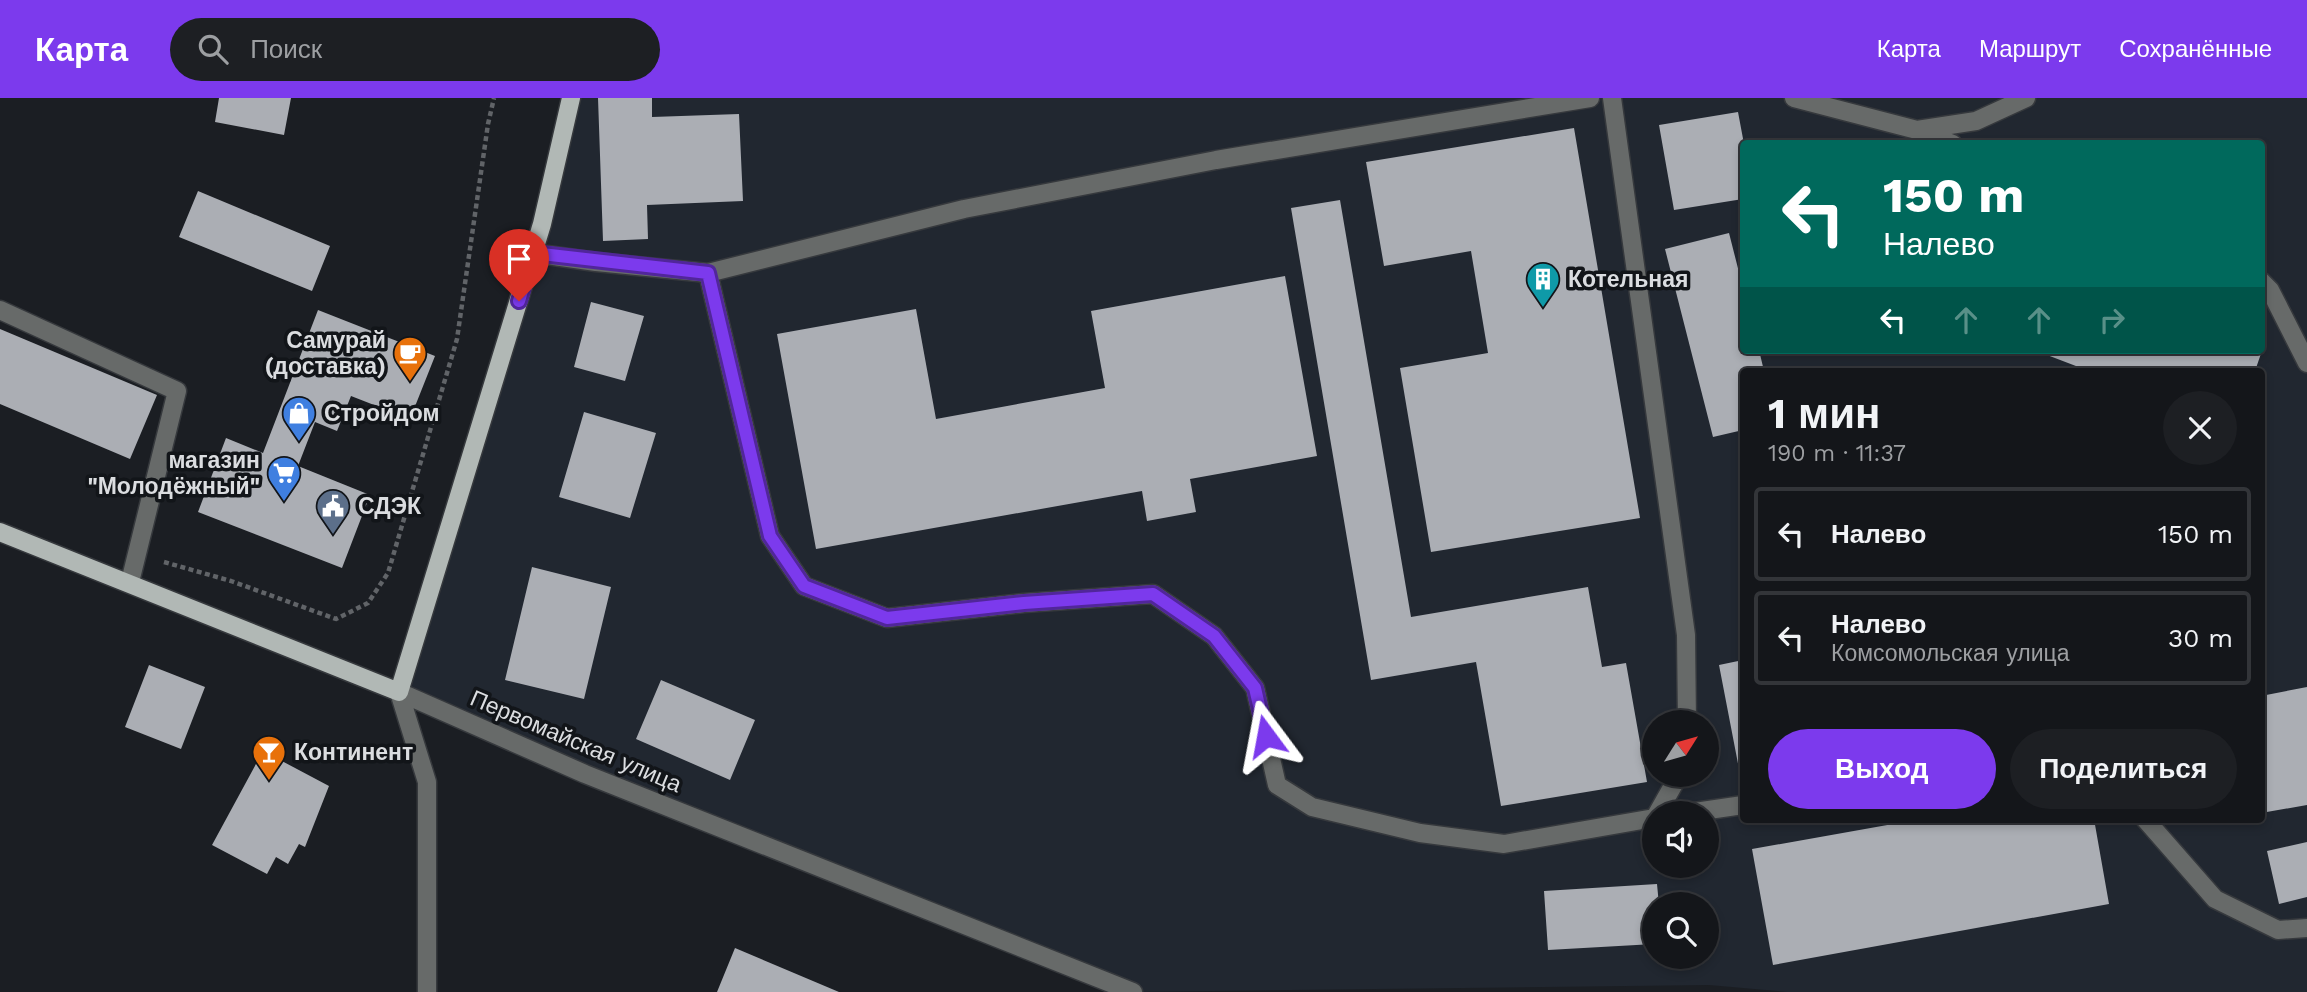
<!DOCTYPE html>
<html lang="ru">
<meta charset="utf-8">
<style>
body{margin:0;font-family:"Work Sans",sans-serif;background:#1d1f23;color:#f1f3f6;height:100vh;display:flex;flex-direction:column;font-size:26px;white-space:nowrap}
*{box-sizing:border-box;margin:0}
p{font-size:23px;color:#9d9fa2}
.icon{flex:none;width:38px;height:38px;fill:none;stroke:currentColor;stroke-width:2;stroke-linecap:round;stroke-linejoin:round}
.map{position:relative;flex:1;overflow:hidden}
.panel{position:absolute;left:1740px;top:270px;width:525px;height:455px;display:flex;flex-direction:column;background:#14161a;border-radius:7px;box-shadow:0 4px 10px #0003,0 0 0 2px #333539}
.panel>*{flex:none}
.guide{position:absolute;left:1740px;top:42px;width:525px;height:214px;border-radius:7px;box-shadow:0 4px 10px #0003,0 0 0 2px #333539;background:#00695c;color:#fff;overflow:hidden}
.needle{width:46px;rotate:53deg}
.fabs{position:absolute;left:1642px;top:612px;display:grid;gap:14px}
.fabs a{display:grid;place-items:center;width:77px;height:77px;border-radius:50%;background:#14161a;box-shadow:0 4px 10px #0003,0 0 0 2px #333539;font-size:35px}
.pin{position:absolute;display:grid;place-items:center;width:60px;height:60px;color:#fff;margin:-72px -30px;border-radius:50% 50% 50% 0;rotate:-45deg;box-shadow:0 0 7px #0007}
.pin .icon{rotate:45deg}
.me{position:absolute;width:77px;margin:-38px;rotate:347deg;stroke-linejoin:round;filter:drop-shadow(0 0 5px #0008)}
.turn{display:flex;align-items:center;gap:24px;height:147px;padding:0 28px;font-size:32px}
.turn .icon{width:91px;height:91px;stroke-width:2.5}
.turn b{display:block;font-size:49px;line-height:60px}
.lanes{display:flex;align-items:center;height:66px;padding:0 28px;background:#0003;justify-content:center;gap:35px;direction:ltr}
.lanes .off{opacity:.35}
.round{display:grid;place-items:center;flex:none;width:74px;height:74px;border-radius:37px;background:#1d1f23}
.headline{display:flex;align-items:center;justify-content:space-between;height:119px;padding:0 28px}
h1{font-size:42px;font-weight:700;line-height:52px}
.primary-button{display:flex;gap:14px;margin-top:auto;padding:14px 28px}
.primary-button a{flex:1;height:80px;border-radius:42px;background:#7c3aed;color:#fff;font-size:28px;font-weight:700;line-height:80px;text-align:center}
.primary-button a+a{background:#1d1f23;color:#f1f3f6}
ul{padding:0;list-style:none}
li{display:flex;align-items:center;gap:21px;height:94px;margin:0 14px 10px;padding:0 14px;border:4px solid #333539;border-radius:7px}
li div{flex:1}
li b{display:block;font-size:26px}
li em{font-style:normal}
header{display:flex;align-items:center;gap:42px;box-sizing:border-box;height:98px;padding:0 35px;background:#7c3aed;color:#fff}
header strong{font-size:33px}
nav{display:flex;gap:38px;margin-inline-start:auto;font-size:24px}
.search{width:490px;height:63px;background:#1d1f23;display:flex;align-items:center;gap:18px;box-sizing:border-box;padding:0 24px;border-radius:38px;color:#9d9fa2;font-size:26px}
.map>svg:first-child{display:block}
</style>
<header>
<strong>Карта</strong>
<div class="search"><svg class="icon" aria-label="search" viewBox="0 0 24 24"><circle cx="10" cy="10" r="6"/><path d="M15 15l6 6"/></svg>Поиск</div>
<nav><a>Карта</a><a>Маршрут</a><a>Сохранённые</a></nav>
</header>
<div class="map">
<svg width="2307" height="894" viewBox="0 0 2307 894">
<rect width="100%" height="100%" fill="#1b1e23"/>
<path fill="#212730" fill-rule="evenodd" d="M566,0H2307V894H1787L1709,887L1133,894L399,594ZM1743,46H2261V252H1743ZM1743,273H2261V721H1743ZM1654,625H1706V677H1654ZM1654,716H1706V768H1654ZM1654,807H1706V859H1654Z"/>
<path fill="#abaeb4" d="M219,0H291L284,37L215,24Z
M598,0H652V19L739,16L743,103L647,107L648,141L603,143Z
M1738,14L1744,46L1743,101L1674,112L1659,27Z
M1574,30L1640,420L1431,454L1400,270L1488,255L1471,153L1384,168L1366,64Z
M198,93L330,148L312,193L179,139Z
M1340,102L1411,519L1588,489L1602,569L1626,565L1647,684L1501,708L1476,564L1371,582L1291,110Z
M1729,135L1743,190V252H1759L1764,273H1743V332L1713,339L1665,151Z
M1285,178L1317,358L1190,381L1196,414L1147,423L1142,393L816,451L777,236L916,211L936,321L1105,290L1091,213Z
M591,204L644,218L625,283L574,269Z
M318,212L435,258L410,321L351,298L337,333L315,324L298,368L370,397L342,470L198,414L226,340L263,355Z
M0,231L157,297L130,361L0,306Z
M2261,242L2265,244L2255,273H2089L2034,252H2261Z
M584,314L656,335L630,420L559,399Z
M532,469L611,489L584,601L505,582Z
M1743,562V676H1740L1719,567Z
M149,567L205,589L181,651L125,629Z
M661,582L755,622L730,682L636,641Z
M2307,589V707L2261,715V598Z
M263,653L329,688L305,749L299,746L288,766L276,759L267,776L212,747Z
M1921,721H2094L2109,806L1773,867L1752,751Z
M2307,744V799L2279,806L2267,753Z
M1657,786L1659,807H1654V846L1548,852L1544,793Z
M735,850L839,894H717Z"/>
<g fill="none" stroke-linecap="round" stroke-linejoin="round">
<defs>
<path id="minor" d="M1612,0L1686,537L1687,625
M1794,0L1917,32L1976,23L2026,0
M1920,33L1953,46
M533,155L596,164L708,175L964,111L1216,62L1590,0
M708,175L770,438L804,488L887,520L1024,505L1153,496L1214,538L1255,590L1277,687L1312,709L1420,735L1504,746L1654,720
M2261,183L2270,192L2307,265
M0,212L177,293L130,484
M399,594L585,676L1133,894
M399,594L427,684V894
M1657,716L1679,677
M1681,716L1743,707
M2145,721L2215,801L2278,832L2307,830"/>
<path id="major" d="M0,434L399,594L542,126L571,0"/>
</defs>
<use href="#minor" stroke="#36393d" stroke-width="21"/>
<use href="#major" stroke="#36393d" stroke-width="21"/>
<path stroke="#616468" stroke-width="4.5" stroke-dasharray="5 3.5" stroke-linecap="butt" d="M164,464L231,483L336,521L368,505L388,475L457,241L488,26L494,0"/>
<use href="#minor" stroke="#676a69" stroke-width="18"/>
<use href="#major" stroke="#b1b8b5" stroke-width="18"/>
</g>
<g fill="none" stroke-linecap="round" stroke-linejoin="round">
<defs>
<path id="route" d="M519,203L533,155L708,175L770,438L804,488L887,520L1024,505L1153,496L1214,538L1255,590L1266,638"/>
</defs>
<use href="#route" stroke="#51269a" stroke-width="18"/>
<use href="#route" stroke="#7c3aed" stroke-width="12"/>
</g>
<defs>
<symbol id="building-pin" viewBox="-11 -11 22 30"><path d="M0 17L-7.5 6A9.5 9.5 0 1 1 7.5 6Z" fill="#0f9aa8" stroke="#121519"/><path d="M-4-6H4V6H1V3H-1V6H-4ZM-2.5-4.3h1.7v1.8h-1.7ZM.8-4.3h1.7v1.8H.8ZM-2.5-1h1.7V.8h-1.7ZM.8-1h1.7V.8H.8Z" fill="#fff"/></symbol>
<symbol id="cafe-pin" viewBox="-11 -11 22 30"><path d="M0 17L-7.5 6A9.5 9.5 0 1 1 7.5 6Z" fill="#e8710a" stroke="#121519"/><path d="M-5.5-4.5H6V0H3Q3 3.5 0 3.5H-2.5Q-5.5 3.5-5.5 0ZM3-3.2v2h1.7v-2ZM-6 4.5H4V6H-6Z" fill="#fff"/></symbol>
<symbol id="shop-pin" viewBox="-11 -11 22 30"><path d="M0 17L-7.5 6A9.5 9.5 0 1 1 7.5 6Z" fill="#3f7fe0" stroke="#121519"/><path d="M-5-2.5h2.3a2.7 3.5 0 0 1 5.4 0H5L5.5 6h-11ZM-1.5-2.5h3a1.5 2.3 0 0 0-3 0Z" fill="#fff"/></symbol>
<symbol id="supermarket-pin" viewBox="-11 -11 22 30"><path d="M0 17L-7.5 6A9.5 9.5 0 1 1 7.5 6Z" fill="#3f7fe0" stroke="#121519"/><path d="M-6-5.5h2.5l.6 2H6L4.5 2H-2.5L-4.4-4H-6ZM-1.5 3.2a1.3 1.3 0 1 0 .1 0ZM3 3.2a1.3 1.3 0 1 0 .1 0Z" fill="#fff"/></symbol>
<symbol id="civic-pin" viewBox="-11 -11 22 30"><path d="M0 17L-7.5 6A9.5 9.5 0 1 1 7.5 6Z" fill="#5c6f8a" stroke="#121519"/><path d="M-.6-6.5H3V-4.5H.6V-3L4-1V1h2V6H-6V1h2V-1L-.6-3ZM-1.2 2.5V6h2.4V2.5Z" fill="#fff"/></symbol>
<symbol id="bar-pin" viewBox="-11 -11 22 30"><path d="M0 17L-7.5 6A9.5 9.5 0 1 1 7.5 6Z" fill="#e8710a" stroke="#121519"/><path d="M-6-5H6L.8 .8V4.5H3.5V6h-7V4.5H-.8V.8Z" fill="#fff"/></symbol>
</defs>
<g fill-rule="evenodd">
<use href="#building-pin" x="1524" y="162" width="38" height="52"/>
<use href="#cafe-pin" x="391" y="236" width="38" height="52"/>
<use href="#shop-pin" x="280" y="296" width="38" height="52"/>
<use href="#supermarket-pin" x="265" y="356" width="38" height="52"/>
<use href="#civic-pin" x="314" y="389" width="38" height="52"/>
<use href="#bar-pin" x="250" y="635" width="38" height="52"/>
</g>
<g text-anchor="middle" stroke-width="7" stroke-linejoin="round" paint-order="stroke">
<g font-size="23" font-weight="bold" fill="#dbdde0" stroke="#121519" text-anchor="start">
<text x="1568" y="189">Котельная</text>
<text x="386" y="250" text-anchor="end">Самурай<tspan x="386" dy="26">(доставка)</tspan></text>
<text x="324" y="323">Стройдом</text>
<text x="260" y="370" text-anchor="end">магазин<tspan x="260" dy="26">"Молодёжный"</tspan></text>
<text x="358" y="416">СДЭК</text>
<text x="294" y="662">Континент</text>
</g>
<g font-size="23" fill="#dbdde0" stroke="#121519">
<text transform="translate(576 643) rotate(23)" y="8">Первомайская улица</text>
</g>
</g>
</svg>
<div class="fabs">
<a><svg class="needle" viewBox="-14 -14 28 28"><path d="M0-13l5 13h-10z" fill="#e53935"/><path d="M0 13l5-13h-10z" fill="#9d9fa2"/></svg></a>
<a><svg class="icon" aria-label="sound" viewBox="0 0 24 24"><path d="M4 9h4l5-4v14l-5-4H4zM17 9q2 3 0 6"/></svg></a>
<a><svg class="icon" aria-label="search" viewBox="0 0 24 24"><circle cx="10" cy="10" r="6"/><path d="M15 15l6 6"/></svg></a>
</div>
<div class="pin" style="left:519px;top:203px;background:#d93025"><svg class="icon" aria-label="arrive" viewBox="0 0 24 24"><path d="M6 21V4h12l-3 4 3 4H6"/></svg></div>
<svg class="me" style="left:1266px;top:638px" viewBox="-20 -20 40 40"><path d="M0-17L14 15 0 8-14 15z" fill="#7c3aed" stroke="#fff" stroke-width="4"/></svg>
<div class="guide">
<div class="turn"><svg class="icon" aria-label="left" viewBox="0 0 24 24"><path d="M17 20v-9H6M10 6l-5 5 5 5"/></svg><div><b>150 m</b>Налево</div></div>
<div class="lanes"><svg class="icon" aria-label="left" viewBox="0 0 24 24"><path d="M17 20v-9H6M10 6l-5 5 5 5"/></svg><svg class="icon off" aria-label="ahead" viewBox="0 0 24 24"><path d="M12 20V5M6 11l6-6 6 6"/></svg><svg class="icon off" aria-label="ahead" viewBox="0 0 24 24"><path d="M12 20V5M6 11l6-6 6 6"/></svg><svg class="icon off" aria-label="right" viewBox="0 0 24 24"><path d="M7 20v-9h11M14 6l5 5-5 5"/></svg></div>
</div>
<section class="panel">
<div class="headline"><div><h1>1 мин</h1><p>190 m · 11:37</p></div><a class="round"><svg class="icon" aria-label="close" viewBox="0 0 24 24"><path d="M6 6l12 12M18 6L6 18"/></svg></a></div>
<ul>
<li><svg class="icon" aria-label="left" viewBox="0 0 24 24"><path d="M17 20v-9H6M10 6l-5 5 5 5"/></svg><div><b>Налево</b></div><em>150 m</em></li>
<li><svg class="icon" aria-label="left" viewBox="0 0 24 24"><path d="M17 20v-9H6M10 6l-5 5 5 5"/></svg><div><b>Налево</b><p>Комсомольская улица</p></div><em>30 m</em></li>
</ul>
<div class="primary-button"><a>Выход</a><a>Поделиться</a></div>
</section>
</div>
